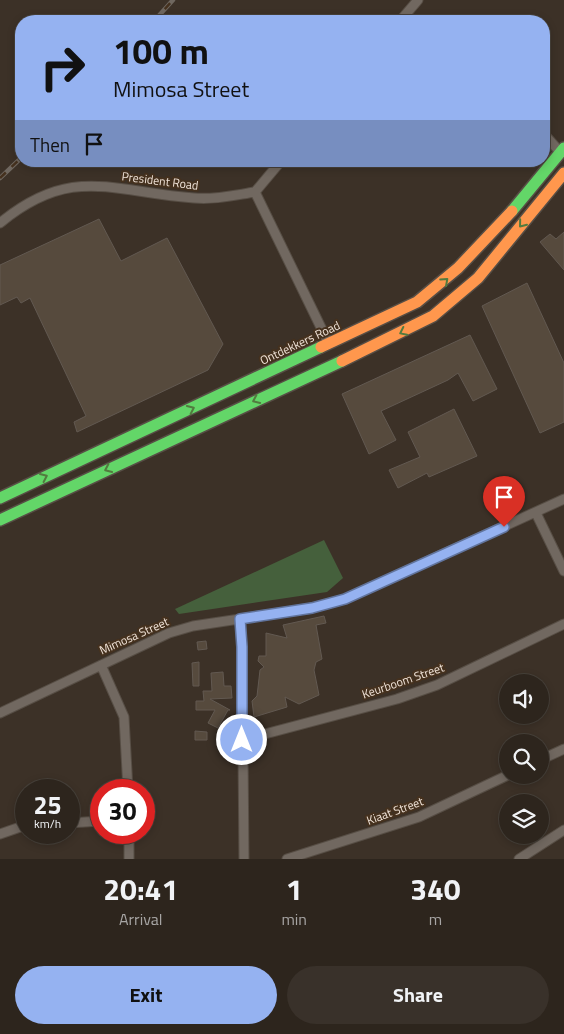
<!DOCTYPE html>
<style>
body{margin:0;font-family:"Titillium Web",sans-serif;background:#39312a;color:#f1f3f6;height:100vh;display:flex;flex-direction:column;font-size:19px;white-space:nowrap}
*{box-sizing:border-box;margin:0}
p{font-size:16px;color:#a7a5a4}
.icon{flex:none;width:28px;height:28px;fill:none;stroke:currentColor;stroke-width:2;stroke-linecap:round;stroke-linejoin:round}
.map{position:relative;height:859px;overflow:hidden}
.side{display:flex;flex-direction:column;background:#2d251d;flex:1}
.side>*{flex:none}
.hud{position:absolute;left:15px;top:15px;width:535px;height:152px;border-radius:20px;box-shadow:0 2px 8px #0003,0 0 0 1px #48423b;background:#95b2f1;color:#111;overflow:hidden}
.tools{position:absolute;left:499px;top:674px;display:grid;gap:10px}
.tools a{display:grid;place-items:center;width:50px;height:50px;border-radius:50%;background:#2d251d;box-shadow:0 2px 8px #0003,0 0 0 1px #48423b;font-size:25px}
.speed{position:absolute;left:15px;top:779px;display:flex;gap:10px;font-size:25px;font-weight:700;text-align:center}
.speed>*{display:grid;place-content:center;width:65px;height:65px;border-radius:50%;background:#2d251d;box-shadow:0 2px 8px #0003,0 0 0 1px #48423b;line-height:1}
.speed small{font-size:12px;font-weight:400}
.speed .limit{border:8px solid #d22;background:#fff;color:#111}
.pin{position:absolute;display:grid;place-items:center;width:42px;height:42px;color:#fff;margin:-51px -21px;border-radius:50% 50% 50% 0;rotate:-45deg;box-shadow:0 0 5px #0007}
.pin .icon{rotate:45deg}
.me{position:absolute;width:55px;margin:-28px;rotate:0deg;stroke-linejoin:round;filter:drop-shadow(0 0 4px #0008)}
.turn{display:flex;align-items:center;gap:18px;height:105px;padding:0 15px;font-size:22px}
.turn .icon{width:65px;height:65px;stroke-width:2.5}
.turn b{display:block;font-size:35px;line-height:42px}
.then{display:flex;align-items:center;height:48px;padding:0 15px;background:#0003;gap:10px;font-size:19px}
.eta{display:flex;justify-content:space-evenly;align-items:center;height:85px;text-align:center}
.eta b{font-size:30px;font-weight:700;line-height:35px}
.cta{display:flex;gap:10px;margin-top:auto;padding:10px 15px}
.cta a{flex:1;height:58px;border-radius:30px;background:#95b2f1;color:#111;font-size:20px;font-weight:700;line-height:58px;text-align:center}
.cta a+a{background:#39312a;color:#f1f3f6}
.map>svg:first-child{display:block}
</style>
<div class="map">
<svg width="564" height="859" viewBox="0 0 564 859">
<rect width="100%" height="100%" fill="#3c3127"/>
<path fill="#45603c" d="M324,540L343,578L327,592L179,614L175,609Z"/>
<path fill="#564a3d" stroke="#625951" d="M99,219L121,261L167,238L223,344L208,370L77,432L74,422L86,416L30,298L21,303L17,297L0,305V265Z
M564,232V270L540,242L550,234L556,239Z
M527,283L564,363V422L540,433L482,306Z
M470,335L497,389L473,401L458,373L448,380L381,411L396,440L369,454L342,394Z
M454,409L477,456L429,477L427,473L398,488L389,470L420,457L408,432Z
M324,616L326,623L316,625L322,659L316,662L314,670L319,695L299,704L285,697L287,707L254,717L252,701L257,696L260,670L264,667L258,661L259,656H266V633L287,638L283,625Z
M206,641L207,649L198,650L197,642Z
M199,662V686H193L192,663Z
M223,672L224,686H231L232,698L210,699L230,710H228L218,728L208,723L215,710H196V701H204L203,691H212L211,673Z
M195,731L207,732V740H195Z"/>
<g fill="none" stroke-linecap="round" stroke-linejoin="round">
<defs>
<path id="street" d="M400,21L418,0
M544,134L560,152
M255,192L329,344
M0,223C72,164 112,192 194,198C214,200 235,195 255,192L281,161
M536,513L564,571
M240,619L242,647L244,859
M101,665L124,717L128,790
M0,713L169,633L193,626L312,608L345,599L564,499
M242,740L397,699L437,685L564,624
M540,760L564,749
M69,823L101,821
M129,832V859
M0,834L26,825
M287,859L419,817L508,775
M519,859L564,830"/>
<path id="fast" d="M512,211L564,148
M0,498L321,347
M0,520L342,361"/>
<path id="slow" d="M321,347L417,302L458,268L512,211
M342,361L433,316L478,278L564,173"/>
</defs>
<use href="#street" stroke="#574e45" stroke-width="11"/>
<use href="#fast" stroke="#574e45" stroke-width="14"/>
<use href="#slow" stroke="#574e45" stroke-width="14"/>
<use href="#street" stroke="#716860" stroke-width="9"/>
<use href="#fast" stroke="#63d668" stroke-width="11"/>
<use href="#slow" stroke="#ff974d" stroke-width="11"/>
<defs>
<path id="rail" d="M154,21L173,0
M0,178L21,158"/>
</defs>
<use href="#rail" stroke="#6f675f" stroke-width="4.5"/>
<use href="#rail" stroke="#45311e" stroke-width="2.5" stroke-dasharray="8" stroke-linecap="butt"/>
</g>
<defs><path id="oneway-chevron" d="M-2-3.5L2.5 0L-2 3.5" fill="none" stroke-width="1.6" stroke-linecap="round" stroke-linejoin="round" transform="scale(1.25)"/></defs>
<g stroke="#527b3f">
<use href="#oneway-chevron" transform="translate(522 224) rotate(129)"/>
<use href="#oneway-chevron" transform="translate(445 281) rotate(-42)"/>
<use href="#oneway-chevron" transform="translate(403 332) rotate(154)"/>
<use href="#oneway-chevron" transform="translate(256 400) rotate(155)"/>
<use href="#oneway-chevron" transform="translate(191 409) rotate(-25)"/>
<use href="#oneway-chevron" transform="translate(108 469) rotate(155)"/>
<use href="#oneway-chevron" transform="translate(44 477) rotate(-25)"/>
</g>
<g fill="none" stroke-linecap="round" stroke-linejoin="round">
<defs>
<path id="route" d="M242,740V647L240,619L312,608L345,599L504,527"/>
</defs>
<use href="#route" stroke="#61749d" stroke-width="12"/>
<use href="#route" stroke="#95b2f1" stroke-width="9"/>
</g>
<g text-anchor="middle" stroke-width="4" stroke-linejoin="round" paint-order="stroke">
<g font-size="12" fill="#f1e4d9" stroke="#45311e">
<text transform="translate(160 181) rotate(7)" y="4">President Road</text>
<text transform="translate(300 343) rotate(-25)" y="4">Ontdekkers Road</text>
<text transform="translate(134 636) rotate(-24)" y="4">Mimosa Street</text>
<text transform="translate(403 681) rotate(-19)" y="4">Keurboom Street</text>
<text transform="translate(395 811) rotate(-20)" y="4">Kiaat Street</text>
</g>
</g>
</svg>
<div class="tools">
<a><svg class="icon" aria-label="sound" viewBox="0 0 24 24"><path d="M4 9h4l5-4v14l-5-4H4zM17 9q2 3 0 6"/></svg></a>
<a><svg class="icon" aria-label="search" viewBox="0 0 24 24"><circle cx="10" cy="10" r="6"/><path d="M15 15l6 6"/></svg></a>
<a><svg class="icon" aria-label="layers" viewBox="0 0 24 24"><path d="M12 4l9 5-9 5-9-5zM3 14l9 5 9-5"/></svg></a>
</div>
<div class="speed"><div>25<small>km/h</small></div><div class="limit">30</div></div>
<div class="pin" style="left:504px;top:527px;background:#d93025"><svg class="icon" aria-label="arrive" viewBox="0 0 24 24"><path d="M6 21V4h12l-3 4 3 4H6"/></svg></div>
<svg class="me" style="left:242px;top:740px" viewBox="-20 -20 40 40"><circle r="17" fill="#95b2f1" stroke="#fff" stroke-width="3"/><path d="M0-11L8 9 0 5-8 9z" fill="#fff"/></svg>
<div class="hud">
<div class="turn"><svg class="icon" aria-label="right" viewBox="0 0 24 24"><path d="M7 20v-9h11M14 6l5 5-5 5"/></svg><div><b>100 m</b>Mimosa Street</div></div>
<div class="then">Then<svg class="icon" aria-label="arrive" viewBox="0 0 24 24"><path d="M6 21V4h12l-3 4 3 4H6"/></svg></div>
</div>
</div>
<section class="side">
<div class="eta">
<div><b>20:41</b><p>Arrival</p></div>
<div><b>1</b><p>min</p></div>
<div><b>340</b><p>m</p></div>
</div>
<div class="cta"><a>Exit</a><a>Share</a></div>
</section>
